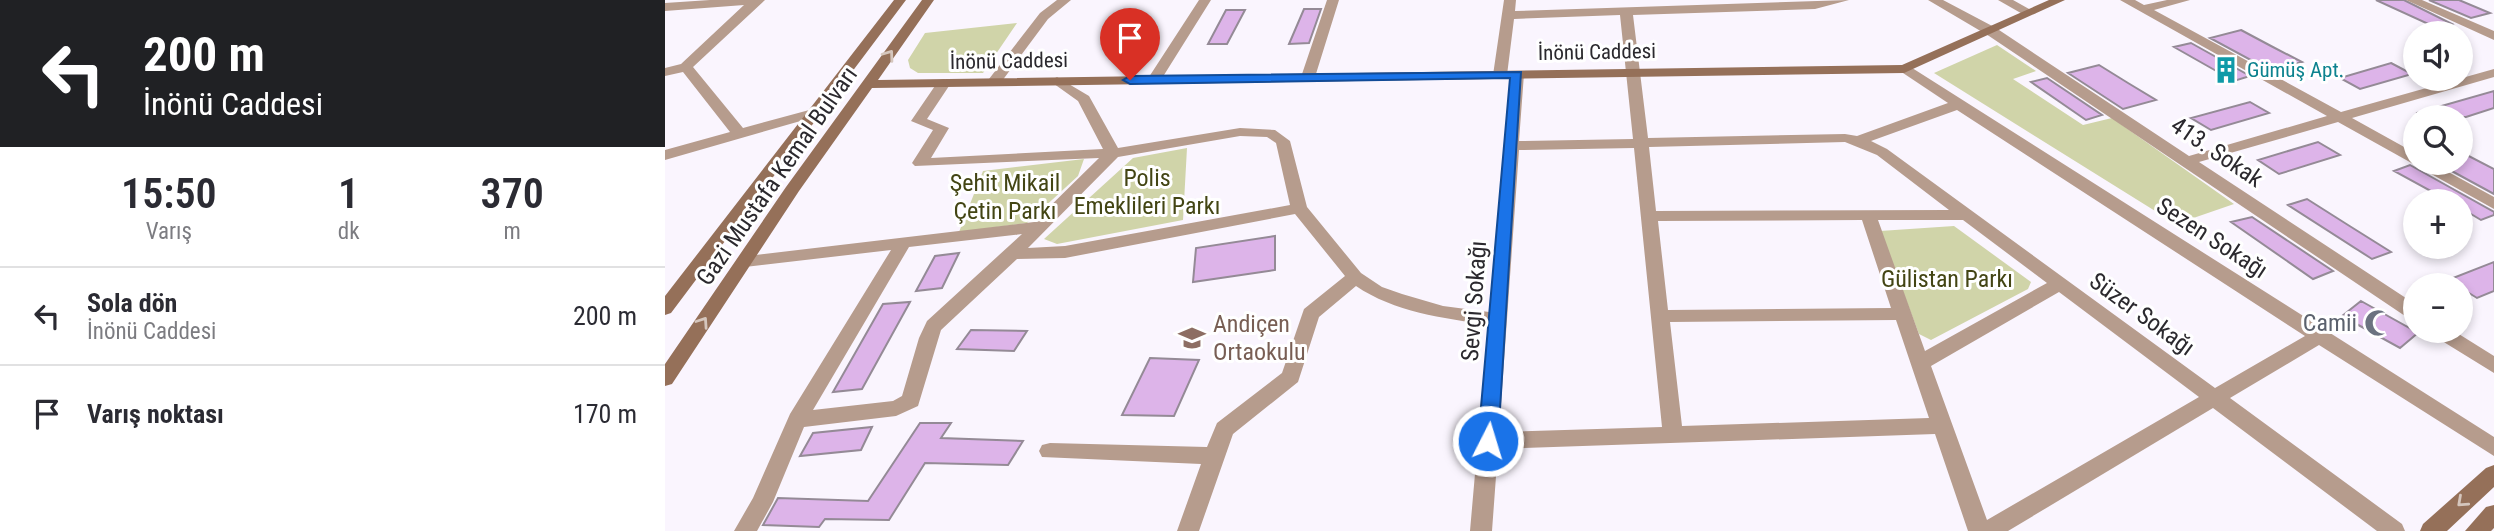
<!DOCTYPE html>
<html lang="tr">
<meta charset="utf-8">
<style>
body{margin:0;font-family:"Roboto Condensed",sans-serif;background:#f7f7f7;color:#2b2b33;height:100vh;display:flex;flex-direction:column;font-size:26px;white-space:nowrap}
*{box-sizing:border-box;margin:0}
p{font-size:23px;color:#7c7c81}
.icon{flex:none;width:38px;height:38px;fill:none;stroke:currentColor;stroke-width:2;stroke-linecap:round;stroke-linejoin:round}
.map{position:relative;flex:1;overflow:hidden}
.drawer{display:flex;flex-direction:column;background:#fff;width:665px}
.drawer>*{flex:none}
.guide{background:#202124;color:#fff;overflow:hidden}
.tools{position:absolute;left:1738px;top:21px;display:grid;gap:14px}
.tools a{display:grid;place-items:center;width:70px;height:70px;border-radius:50%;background:#fff;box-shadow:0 4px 10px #0003;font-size:35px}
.pin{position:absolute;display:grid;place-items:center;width:60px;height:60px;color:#fff;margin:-72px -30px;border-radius:50% 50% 50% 0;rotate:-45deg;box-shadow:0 0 7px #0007}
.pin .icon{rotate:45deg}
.me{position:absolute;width:77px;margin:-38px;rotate:5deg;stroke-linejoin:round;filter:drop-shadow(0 0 5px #0008)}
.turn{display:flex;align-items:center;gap:24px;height:147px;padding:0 28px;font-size:32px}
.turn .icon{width:91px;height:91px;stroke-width:2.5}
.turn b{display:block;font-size:49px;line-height:60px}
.eta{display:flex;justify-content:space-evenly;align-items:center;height:119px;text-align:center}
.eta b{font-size:42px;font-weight:600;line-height:49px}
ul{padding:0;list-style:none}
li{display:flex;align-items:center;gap:21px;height:98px;padding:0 28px;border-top:2px solid #e1e1e2}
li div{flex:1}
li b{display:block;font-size:26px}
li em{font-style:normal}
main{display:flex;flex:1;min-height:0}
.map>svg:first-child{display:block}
</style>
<main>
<section class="drawer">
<div class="guide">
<div class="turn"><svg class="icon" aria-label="left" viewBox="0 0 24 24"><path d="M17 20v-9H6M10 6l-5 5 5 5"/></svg><div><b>200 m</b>İnönü Caddesi</div></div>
</div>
<div class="eta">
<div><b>15:50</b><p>Varış</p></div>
<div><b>1</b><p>dk</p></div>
<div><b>370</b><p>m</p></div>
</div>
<ul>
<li><svg class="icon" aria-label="left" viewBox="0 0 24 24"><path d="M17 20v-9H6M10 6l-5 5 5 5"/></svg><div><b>Sola dön</b><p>İnönü Caddesi</p></div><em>200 m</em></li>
<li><svg class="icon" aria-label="arrive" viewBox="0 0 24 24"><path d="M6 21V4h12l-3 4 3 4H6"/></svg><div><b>Varış noktası</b></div><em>170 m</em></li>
</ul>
</section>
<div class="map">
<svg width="1829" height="531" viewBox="0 0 1829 531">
<rect width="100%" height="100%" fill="#faf5fe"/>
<path fill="#d0d4a9" d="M352,23L318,73H253L245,68L243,60L260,33Z
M1332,45L1371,71L1348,79L1418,125L1447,118L1569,204L1511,224L1269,73Z
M522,148L518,220L392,244L379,239L468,158Z
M419,159L413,176L362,223L294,232L318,171Z
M1289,226L1366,282L1363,289L1266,340L1254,334L1215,231Z"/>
<path fill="#ddb4e9" stroke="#948a96" stroke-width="2" d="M1711,0H1739L1787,24L1772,28Z
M1764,0H1794L1825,13L1806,18Z
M639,9H656L644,43L624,44Z
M561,10H580L562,44H543Z
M1576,30L1606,46L1637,62L1606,71L1545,38Z
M1526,43L1585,76L1569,81L1509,47Z
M1726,63L1747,74L1695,89L1675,78Z
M1434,65L1463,83L1491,100L1458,109L1403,73Z
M1382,78L1437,115L1421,120L1366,82Z
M1829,91V108L1801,117H1753L1752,113Z
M1585,102L1604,113L1546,130L1526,118Z
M1653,142L1675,155L1614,174L1593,160Z
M1796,152L1829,169V194L1772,163H1796Z
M1745,165L1829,212V215L1816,220L1796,208V201H1784L1729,171Z
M1642,199L1683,225L1726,252L1707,259L1623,205Z
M1587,217L1668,271L1648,279L1566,222Z
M610,236V270L528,282L531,248Z
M294,253L277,288L251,291L270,256Z
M1829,262V291L1812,298L1783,280Z
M1696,301L1750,331L1754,332L1735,348L1677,316Z
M245,302L197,389L168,392L218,304Z
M306,330L362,331L349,351L292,349Z
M485,358L534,360L509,416L457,415Z
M255,423H286L276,438L358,441L343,465L260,463L224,520L160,519L154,527L98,525L113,498L203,501Z
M207,427L196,450L135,456L148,433Z"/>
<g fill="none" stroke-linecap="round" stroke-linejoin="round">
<path fill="#b69c8d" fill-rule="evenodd" d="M45,0H100L28,67L78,128L148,109L155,113L153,116L0,160V150L65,132L18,72L0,76V68L16,64L79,5L0,11V3Z
M392,0H406L383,19L334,85H324V79L375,13Z
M534,0H546L494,83H484L482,80Z
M662,0H674L650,77L643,81L638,80L636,77Z
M839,0H851L850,11L1184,0L1150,9L968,15L983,138L1180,134L1192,136L1283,103L1232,69L1239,65L1244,66L1829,437V456L1654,345L1565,398L1737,524L1740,531H1712L1548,408L1343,531H1303L1270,434L833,449L827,531H805L823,325C778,318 729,312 691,286L654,317L633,382L568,434L534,531H512L536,464L377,457L374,451L377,445L385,443L542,447L552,423L617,373L639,309L680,276L630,214L400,258L352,259L276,330L253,406L231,416L139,427L108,502L92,531H69L88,498L125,414L226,250L80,267L71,261L74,257L369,222L434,158L250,166L247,163L268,130L246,121L274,80L279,79L286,83L262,119L284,128L266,158L438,149L413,101L385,81L392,77L424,96L453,148L575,128L610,130L625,141L642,207L696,273L717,287L737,294L778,306L824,312L847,71H857L859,74L854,141L968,139L955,15L849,19L842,75L835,79L828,75ZM1292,110L1640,336L1550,388L1222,149L1206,141ZM575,136L602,137L611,143L625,205L400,246L363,248L453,157ZM1180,142L1212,155L1284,210L991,211L984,147ZM969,148L997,427L834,432L854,150ZM1197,220L1226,308L1003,310L993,221ZM1213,220H1298L1382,283L1260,351ZM357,234L262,321L254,338L237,396L228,401L148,410L244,247ZM1394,292L1534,397L1322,520L1266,366ZM1231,320L1264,418L1017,426L1005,322Z
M1263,0H1278L1331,28L1524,156L1662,116L1455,0H1470L1479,5L1502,0H1525L1489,10L1676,112L1829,69V77L1687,118L1750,153V163H1767L1829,197V209L1673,122L1534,162L1750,304V319L1743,318L1324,36Z
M1333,0H1348L1371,13L1361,16Z
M1741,0H1757L1829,31V40Z
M1767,331H1789L1829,356V373L1769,336Z"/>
<path fill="#957059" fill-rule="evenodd" d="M229,0H241L6,313L0,315V296Z
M257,0H269L213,80L1237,65L1384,0H1400L1239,73L207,88L134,191L7,384L0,386V364L121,187Z
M1829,465V487L1782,531H1755L1758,524L1821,468Z
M1829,505V528L1826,531H1800L1821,507Z"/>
</g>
<defs><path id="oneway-chevron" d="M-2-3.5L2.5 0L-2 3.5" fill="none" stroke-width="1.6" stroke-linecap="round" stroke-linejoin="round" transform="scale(1.75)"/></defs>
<g stroke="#d5c6bd">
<use href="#oneway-chevron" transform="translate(224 55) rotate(-54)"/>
<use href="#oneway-chevron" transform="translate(38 322) rotate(-56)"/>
<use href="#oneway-chevron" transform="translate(1797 502) rotate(138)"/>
</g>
<path fill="#1a73e8" stroke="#114b97" stroke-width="2" d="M856,72L833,441L830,447H816L813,441L845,78L465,84L458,80L465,76Z"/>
<defs>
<symbol id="building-bare" viewBox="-9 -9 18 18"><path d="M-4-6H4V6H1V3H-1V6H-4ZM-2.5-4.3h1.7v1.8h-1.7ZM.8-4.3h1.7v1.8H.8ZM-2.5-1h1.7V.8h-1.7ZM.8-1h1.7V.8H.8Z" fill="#0f9aa8" stroke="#fff" stroke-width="2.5" paint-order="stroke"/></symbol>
<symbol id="mosque-bare" viewBox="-9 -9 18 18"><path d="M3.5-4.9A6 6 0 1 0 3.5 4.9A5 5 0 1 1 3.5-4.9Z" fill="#6b7280" stroke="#fff" stroke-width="2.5" paint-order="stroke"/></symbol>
<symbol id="school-bare" viewBox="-9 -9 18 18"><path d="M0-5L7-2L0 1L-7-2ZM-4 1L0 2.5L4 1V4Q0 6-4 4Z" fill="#8d6e63" stroke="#fff" stroke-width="2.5" paint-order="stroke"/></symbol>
</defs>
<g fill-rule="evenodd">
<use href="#building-bare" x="1542" y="51" width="38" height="38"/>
<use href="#mosque-bare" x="1694" y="304" width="38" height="38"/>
<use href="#school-bare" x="508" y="319" width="38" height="38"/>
</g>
<g text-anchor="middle" stroke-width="6" stroke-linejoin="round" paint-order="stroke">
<g font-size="21" fill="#2b292e" stroke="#fff">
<text transform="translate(932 52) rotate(-1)" y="7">İnönü Caddesi</text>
<text transform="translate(344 61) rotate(-1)" y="7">İnönü Caddesi</text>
</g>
<g font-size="21" fill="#0d838f" stroke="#fff" text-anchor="start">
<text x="1582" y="77">Gümüş Apt.</text>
</g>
<g font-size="24" fill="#2b292e" stroke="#fff">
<text transform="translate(1552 152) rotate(34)" y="8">413. Sokak</text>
<text transform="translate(112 176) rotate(-55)" y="8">Gazi Mustafa Kemal Bulvarı</text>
<text transform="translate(1547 238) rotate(33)" y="8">Sezen Sokağı</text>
<text transform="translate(809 301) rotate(-86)" y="8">Sevgi Sokağı</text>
<text transform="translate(1477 314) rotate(36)" y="8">Süzer Sokağı</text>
</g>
<g font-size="24" fill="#434514" stroke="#fff">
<text x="482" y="186">Polis<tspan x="482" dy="28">Emeklileri Parkı</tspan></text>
<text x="340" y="191">Şehit Mikail<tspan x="340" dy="28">Çetin Parkı</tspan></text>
<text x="1282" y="287">Gülistan Parkı</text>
</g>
<g font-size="24" fill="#5b616d" stroke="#fff" text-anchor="end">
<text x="1692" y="331">Camii</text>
</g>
<g font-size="24" fill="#785e54" stroke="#fff" text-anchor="start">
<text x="548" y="332">Andiçen<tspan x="548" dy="28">Ortaokulu</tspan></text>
</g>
</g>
</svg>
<div class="tools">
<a><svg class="icon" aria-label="sound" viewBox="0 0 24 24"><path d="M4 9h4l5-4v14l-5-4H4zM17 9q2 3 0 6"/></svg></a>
<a><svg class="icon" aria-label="search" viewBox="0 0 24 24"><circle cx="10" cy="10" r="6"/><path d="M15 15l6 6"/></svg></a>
<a>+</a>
<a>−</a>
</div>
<div class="pin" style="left:465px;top:80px;background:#d93025"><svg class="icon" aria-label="arrive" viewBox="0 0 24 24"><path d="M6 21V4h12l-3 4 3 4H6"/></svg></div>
<svg class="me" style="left:823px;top:441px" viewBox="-20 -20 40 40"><circle r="17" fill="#1a73e8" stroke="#fff" stroke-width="3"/><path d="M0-11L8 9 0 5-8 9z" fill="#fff"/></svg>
</div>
</main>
